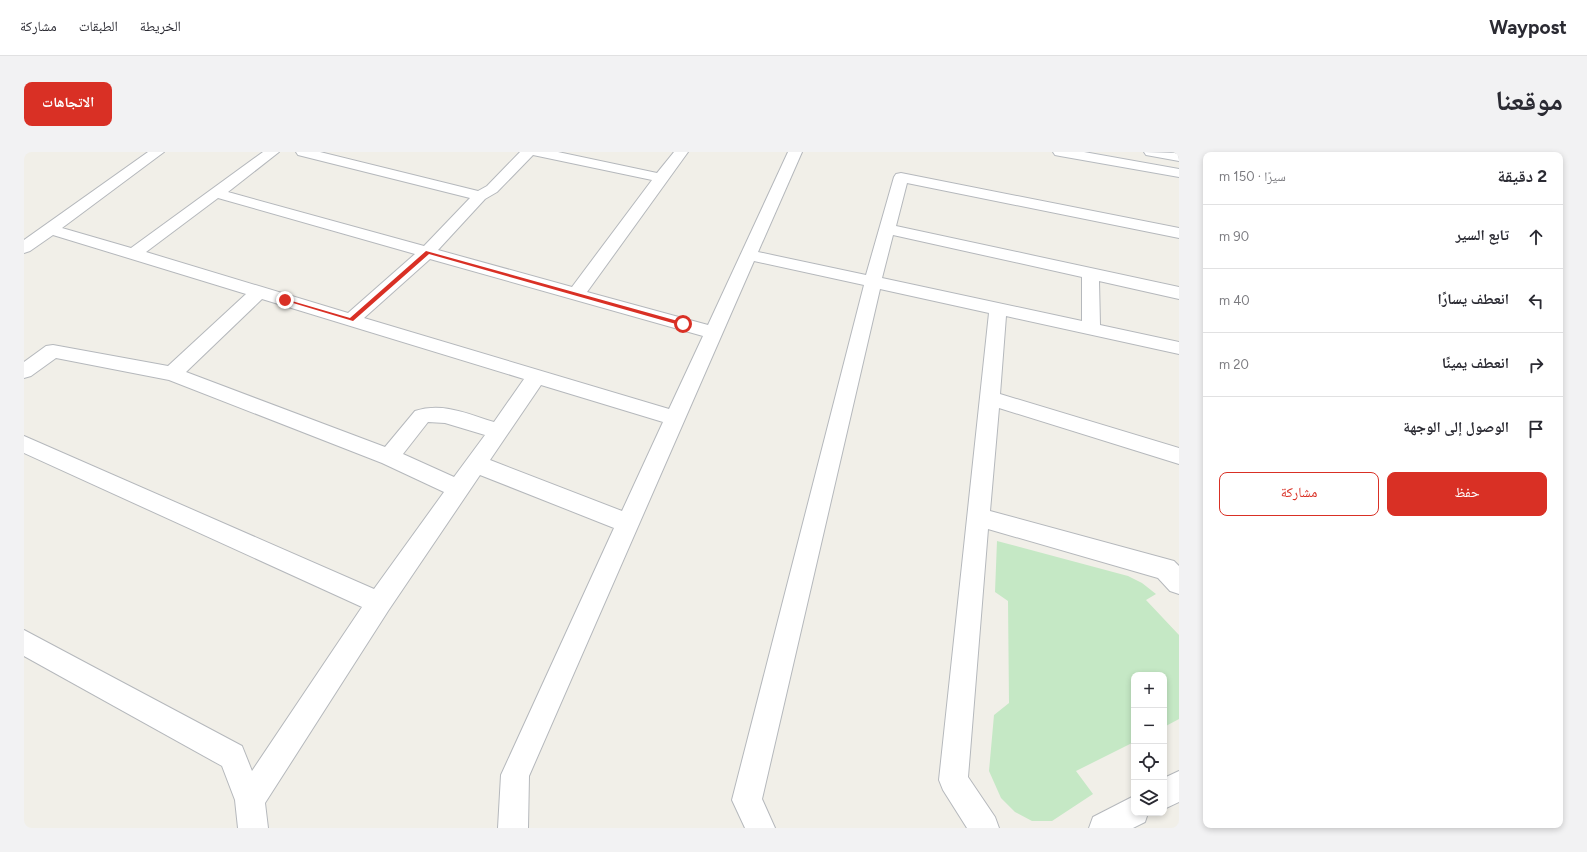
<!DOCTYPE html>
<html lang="ar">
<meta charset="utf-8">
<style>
body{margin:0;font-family:Figtree,"Noto Naskh Arabic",sans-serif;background:#f2f2f3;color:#2b2b33;direction:rtl}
.controls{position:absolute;right:12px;bottom:12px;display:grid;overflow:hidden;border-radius:8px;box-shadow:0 2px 6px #0003}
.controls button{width:36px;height:36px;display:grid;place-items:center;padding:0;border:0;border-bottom:1px solid #e1e1e2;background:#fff;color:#2b2b33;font:20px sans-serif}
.stop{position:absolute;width:12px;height:12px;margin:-9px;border:3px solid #d93025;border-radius:50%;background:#fff}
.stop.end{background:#d93025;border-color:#fff;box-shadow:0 1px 4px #0008}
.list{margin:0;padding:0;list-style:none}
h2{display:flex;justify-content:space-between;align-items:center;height:52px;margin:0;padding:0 16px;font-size:17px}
h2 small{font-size:13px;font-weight:400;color:#7c7c81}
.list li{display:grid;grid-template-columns:26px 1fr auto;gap:12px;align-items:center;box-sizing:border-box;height:64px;padding:0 16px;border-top:1px solid #e1e1e2}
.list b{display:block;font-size:15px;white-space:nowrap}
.list em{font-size:13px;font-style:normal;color:#7c7c81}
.actions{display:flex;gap:8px;padding:12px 16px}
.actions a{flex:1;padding:9px 0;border:1px solid #d93025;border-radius:8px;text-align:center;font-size:14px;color:#d93025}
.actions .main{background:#d93025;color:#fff}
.icon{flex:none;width:22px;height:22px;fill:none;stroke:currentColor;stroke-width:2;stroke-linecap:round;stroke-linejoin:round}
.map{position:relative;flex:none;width:1155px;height:676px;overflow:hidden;direction:ltr;border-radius:8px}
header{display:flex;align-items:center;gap:24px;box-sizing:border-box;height:56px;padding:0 20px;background:#fff;border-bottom:1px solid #e1e1e2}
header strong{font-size:19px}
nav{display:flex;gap:22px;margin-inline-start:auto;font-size:14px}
.intro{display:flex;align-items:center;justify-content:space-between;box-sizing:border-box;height:96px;padding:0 24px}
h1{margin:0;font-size:28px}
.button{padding:10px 18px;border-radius:8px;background:#d93025;color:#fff;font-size:14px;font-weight:700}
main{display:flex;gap:24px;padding:0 24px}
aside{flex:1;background:#fff;border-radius:8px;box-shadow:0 2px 6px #0003}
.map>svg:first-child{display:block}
.green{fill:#c5e8c5}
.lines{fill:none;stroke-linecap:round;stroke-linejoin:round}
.street-casing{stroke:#b5b8bc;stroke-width:2}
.secondary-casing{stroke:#b6babf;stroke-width:2}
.street{fill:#fff;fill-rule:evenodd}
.secondary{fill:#fff;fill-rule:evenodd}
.route{fill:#d93025}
</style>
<header>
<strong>Waypost</strong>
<nav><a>الخريطة</a><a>الطبقات</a><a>مشاركة</a></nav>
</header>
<div class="intro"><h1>موقعنا</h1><a class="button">الاتجاهات</a></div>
<main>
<aside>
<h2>2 دقيقة<small>سيرًا · 150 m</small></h2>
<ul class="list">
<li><svg class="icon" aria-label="ahead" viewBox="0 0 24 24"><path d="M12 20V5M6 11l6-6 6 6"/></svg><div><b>تابع السير</b></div><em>90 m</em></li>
<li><svg class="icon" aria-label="left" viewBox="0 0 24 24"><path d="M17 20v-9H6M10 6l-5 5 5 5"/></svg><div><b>انعطف يسارًا</b></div><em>40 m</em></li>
<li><svg class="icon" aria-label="right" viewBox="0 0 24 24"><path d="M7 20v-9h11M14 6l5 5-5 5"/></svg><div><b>انعطف يمينًا</b></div><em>20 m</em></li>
<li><svg class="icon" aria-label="arrive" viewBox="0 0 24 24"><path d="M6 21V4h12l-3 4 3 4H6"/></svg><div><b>الوصول إلى الوجهة</b></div></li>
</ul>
<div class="actions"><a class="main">حفظ</a><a>مشاركة</a></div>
</aside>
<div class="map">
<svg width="1155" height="676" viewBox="0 0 1155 676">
<rect width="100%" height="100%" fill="#f1efe8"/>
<path class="green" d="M973 389 1104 424 1118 431 1132 442 1122 448 1155 483V567L1140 575V523H1110V590L1052 619 1069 642 1028 669H1008L991 660 977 646 965 619 970 563 985 551 984 449 971 440Z"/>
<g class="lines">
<g class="street-casing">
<path id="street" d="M124 0H140L38 76 107 96 239 0H255L204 40 400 94 446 46 274 3 272 0H296L454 39 463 34 496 0H534L633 21 650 0H664L563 140 684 173 764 0H778L734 100 842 123 870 25 872 22 877 21 1155 76V86L883 31 872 74 1155 135V147L1075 129 1076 173 1155 190V202L982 164 976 242 1155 296V312L975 256 966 359 1150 409 1155 414V442L1146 439 1134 426 964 377 944 625 971 665 975 676H943L919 638 915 628 965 161 856 137 738 647 751 676H721L708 648 840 133 730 109 505 624 504 676H474L477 623 590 376 456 323 364 459 241 651 244 676H214L211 648 198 614 0 504V478L218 594 228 619 338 455 0 301V284L350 437 420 340 358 311 145 228 32 206 7 224 0 226V210L22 194 29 193 144 214 222 142 29 83 6 99 0 101V88ZM509 3 628 28 548 135 414 98 461 47 473 40ZM194 46 391 102 324 161 122 100ZM869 83 1058 125V169L858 126ZM406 107 679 184 645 257 340 166ZM238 147 500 227 470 270C443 262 419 250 391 259L361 295 162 220ZM517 233 639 270 598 359 466 308ZM404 270 421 271 461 283 430 325 379 302Z
M1155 619V650L1140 657V626Z
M1110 644V661H1124L1121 670 1109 676H1065L1069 665Z"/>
</g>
<g class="secondary-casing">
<path id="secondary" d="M1029 0H1060L1155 17V25L1036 4 1031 3Z
M1120 0 1155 1V9L1122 3Z"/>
</g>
<use href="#street" class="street"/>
<use href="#secondary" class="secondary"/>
</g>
<path class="route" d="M402 99 661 171V172L659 174 405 102 329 169 259 148 261 147 326 166Z"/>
</svg>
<div class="controls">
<button>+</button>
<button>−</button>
<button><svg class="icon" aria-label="locate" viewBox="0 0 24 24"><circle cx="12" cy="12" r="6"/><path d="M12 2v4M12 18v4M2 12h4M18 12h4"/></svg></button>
<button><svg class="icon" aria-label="layers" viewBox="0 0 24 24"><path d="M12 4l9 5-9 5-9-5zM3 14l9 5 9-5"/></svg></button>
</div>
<div class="stop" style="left:659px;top:172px"></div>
<div class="stop end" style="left:261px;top:148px"></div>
</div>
</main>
